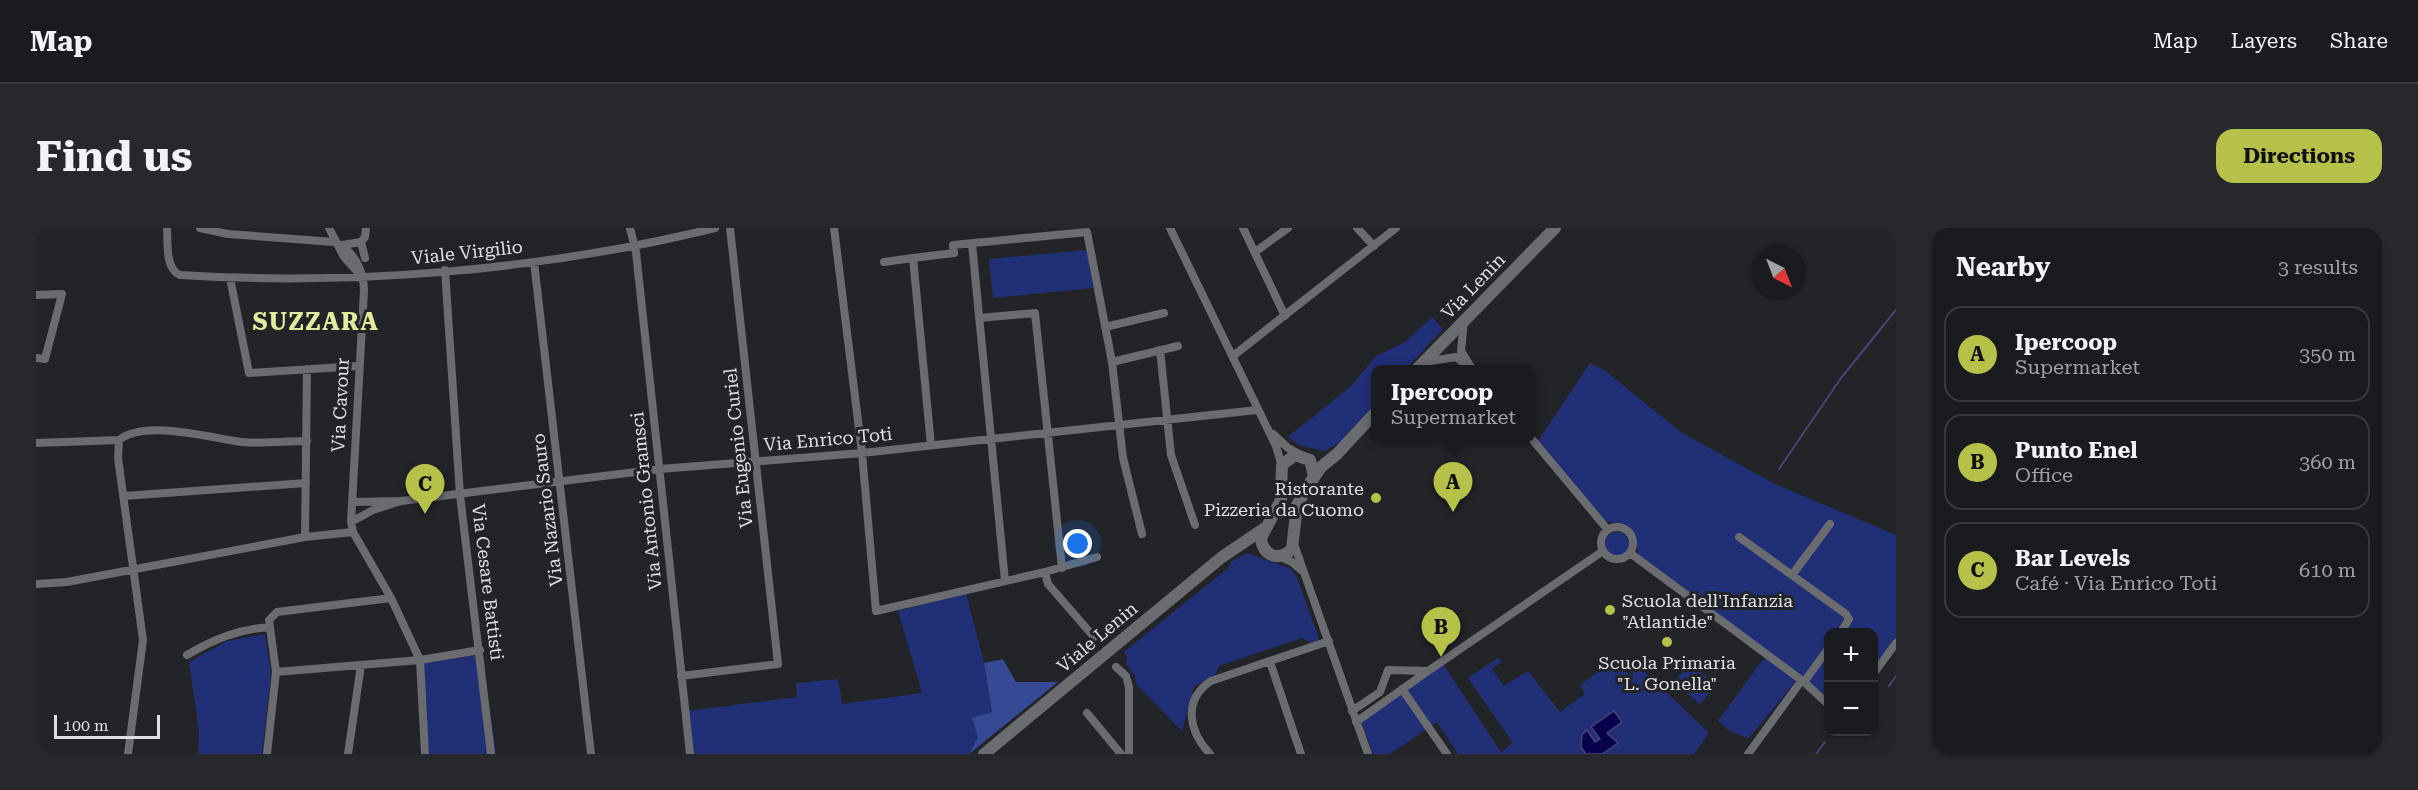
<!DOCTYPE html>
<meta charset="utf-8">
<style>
body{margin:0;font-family:"Roboto Serif",serif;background:#27282b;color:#f1f3f6}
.controls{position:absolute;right:18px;bottom:18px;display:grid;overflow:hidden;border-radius:12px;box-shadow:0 2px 4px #0004}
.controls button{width:54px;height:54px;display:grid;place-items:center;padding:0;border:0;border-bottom:2px solid #38393c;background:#1a1b1e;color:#f1f3f6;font:30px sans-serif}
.compass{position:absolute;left:1716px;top:18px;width:54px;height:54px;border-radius:50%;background:#1a1b1e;box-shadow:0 2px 4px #0004;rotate:138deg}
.scale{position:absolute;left:18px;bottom:15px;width:106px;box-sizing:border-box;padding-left:6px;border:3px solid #dfe0e2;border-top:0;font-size:16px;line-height:21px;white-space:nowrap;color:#dfe0e2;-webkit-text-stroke:4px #232428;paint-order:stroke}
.you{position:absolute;left:1042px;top:316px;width:21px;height:21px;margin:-15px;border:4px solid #fff;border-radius:50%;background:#1a73e8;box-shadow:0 0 0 9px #1a73e833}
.badge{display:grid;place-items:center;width:39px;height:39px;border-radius:50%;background:#b6c149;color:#111;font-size:20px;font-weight:700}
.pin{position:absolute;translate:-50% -50px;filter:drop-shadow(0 2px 3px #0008)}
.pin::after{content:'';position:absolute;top:32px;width:21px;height:18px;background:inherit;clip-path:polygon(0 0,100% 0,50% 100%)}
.popup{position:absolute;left:1335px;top:137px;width:165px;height:78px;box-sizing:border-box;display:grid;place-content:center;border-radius:12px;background:#1a1b1e;filter:drop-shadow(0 2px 4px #0005);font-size:20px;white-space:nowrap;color:#9fa1a4}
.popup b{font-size:22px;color:#f1f3f6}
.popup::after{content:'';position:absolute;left:50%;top:100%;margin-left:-12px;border:12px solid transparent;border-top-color:#1a1b1e}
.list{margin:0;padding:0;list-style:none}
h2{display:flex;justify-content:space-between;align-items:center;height:78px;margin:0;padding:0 24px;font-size:26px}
h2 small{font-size:20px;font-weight:400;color:#9fa1a4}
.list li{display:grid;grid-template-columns:39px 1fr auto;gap:18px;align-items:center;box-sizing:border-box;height:96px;margin:0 12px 12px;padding:0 12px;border:2px solid #38393c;border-radius:18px}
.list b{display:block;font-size:22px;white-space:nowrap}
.list p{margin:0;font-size:20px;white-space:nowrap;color:#9fa1a4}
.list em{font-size:20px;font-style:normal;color:#9fa1a4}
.map{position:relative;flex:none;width:1860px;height:526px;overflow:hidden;border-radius:18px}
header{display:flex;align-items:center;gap:36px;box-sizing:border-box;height:84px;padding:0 30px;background:#1a1b1e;border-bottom:2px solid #38393c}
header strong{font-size:28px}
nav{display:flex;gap:33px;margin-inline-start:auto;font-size:21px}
.intro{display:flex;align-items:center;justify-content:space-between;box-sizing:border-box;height:144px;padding:0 36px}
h1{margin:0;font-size:42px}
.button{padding:15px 27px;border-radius:18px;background:#b6c149;color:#111;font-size:21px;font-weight:700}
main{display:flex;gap:36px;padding:0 36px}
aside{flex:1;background:#1a1b1e;border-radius:18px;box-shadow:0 2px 4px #0004}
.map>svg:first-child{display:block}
.green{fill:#213076}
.forest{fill:#364995}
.water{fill:#07004b;stroke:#484378;stroke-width:1.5}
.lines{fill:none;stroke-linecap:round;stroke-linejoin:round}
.stream{stroke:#484378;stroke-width:2}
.street{stroke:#6a6c70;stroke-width:8}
.secondary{stroke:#6a6c70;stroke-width:12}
.poi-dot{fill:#b6c149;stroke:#232428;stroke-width:2}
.labels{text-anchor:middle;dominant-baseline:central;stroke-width:6;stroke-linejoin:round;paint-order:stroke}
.street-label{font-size:18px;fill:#dfe0e2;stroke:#232428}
.poi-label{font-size:18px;fill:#dfe0e2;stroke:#232428;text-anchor:end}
.district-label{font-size:24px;font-weight:bold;letter-spacing:1.5px;fill:#e1eb9d;stroke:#232428}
</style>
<header>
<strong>Map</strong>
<nav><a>Map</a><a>Layers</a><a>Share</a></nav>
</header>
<div class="intro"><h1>Find us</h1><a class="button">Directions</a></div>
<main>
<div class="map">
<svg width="1860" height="526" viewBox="0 0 1860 526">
<rect width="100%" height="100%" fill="#232428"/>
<path class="green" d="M1051 22 1057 60 957 70 953 31Z
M1396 89 1407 101 1370 141 1339 142V176L1303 215 1289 223 1265 218 1252 209 1315 158 1340 128 1369 114Z
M1554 135 1568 142 1646 205 1739 256 1860 307V420L1838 449V404H1792V469L1764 448 1713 510 1695 504 1682 493 1724 435 1734 426 1602 326C1598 297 1594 296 1565 293L1502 213Z
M1569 316a12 12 0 1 1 24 0a12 12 0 1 1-24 0Z
M1211 325 1253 340 1260 347 1283 411 1275 415 1266 410 1183 438 1180 446 1158 459 1146 503 1100 456 1099 448 1090 436 1091 428 1088 424 1192 340 1195 334Z
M930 365 948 435 956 484 933 526H657L652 483 761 469 760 455 802 451 806 476 886 465 862 383Z
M229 406 235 445 226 526H162L163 503 153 434 191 413Z
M446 426 460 526H393L386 436Z
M1462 430 1466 434 1456 441 1468 458 1492 443 1524 484 1549 466 1544 457 1581 430 1593 447 1605 440 1673 505 1658 526H1422L1401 494 1354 526H1337L1325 493 1407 436 1465 524 1477 515 1432 450Z
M1654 435 1680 457 1664 476 1638 454Z"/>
<path class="forest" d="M967 431 980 454H1022L933 526 942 509 936 490 956 484 948 435Z"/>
<path class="water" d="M1578 483 1586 494 1571 505 1582 515 1566 526H1550L1545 519 1546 507 1551 502 1559 514 1564 511 1555 499Z"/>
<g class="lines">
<path class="stream" d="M1743 241 1805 150 1860 82
M1853 458 1860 448
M1780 526 1789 514"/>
<path class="street" d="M131 0C132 15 129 41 144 47 320 58 508 42 679 0
M164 0 192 6 298 14C318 22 328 43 328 63L315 294 317 304 355 370 384 432 389 526
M293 0 308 29 328 51
M594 0 600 24 654 526
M798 0 826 225 840 383 1009 344 1061 329
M1134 0 1240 218 1246 238
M1207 0 1249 88
M1321 0 1338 18
M325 14 329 30
M325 14 329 9 330 0
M936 16 969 353
M306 17 325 14
M1219 24 1252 0
M498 34 555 526
M848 34 877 30
M409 42 424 267 455 526
M194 50 213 145 323 138
M0 67 26 66 9 131 0 130
M943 90 999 85 1026 340
M1428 93 1425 123 1435 139
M1069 99 1128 85
M1124 122 1135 227 1159 297
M1197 128 1360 0
M1076 134 1142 118
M1388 134 1420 129 1436 142
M1237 206 1252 220 1265 227
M1495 210 1572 302
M0 215 83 212
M895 217 877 30 918 25 917 17 1051 4 1076 134 1087 230 1106 306
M88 268 270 255
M365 273 624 241 826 225 1221 182
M315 294 337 282 365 273 316 274
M1565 315a16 16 0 1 1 32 0a16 16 0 1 1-32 0Z
M269 309 271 141
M1703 309 1810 386 1813 391 1805 404
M1258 316 1332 526
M1594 325 1768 454 1792 476
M1242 328 1256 334 1265 342
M1009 344 1012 356 1058 409
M1756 347 1794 296
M0 356 31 354 269 309 317 304
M151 427C178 411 203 401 234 399
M1234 434 1265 526
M1080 439 1090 448 1093 459V526
M1392 443 1567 323
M240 444 384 432 444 422
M1838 445 1860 415
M645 448 742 436 694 0
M1768 454 1792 421
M1366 461 1411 526
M1316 483 1344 464 1352 442 1392 443 1320 494
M1051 485 1085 526
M92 526 107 412 82 230 83 212C109 191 175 210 206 214 227 216 250 213 271 213
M231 526 240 444 233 392 241 384 355 370
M312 526 325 437
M1174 526C1153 504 1146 472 1175 453L1293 413
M1712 526 1766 452"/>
<path class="secondary" d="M1380 142 1519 0
M1259 227 1274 232 1278 248 1261 277 1256 321C1243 334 1227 328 1225 310L1245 272 1246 237Z
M1277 251 1285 239 1301 226 1339 185
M948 526 1186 329 1229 300"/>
</g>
<g class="poi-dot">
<circle cx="1340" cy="270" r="6"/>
<circle cx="1574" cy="382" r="6"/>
<circle cx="1631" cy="414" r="6"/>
</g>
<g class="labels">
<g class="street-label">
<text transform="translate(431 24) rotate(-6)">Viale Virgilio</text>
<text transform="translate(1437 58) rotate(-46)">Via Lenin</text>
<text transform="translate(304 177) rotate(-87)">Via Cavour</text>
<text transform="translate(792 211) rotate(-5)">Via Enrico Toti</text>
<text transform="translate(702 220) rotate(-96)">Via Eugenio Curiel</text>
<text transform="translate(610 273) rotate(-96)">Via Antonio Gramsci</text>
<text transform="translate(511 282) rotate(-97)">Via Nazario Sauro</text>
<text transform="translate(452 354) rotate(83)">Via Cesare Battisti</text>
<text transform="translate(1061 409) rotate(-40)">Viale Lenin</text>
</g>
<g class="poi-label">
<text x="1328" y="260">Ristorante<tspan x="1328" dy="21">Pizzeria da Cuomo</tspan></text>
<text x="1586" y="372" text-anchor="start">Scuola dell'Infanzia<tspan x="1586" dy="21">"Atlantide"</tspan></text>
<text x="1631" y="434" text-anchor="middle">Scuola Primaria<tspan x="1631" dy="21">"L. Gonella"</tspan></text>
</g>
<g class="district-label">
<text x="280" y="94">SUZZARA</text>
</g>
</g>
</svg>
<div class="controls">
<button>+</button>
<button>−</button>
</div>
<svg class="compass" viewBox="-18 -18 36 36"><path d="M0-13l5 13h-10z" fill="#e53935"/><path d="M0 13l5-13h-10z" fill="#9fa1a4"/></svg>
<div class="scale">100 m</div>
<div class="you"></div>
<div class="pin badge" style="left:1417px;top:284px">A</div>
<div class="popup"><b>Ipercoop</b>Supermarket</div>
<div class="pin badge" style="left:1405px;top:429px">B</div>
<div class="pin badge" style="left:389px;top:286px">C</div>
</div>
<aside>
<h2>Nearby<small>3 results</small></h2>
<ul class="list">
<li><span class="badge">A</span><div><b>Ipercoop</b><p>Supermarket</p></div><em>350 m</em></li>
<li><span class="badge">B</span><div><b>Punto Enel</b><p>Office</p></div><em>360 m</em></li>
<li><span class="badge">C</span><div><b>Bar Levels</b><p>Café · Via Enrico Toti</p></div><em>610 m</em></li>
</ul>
</aside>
</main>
